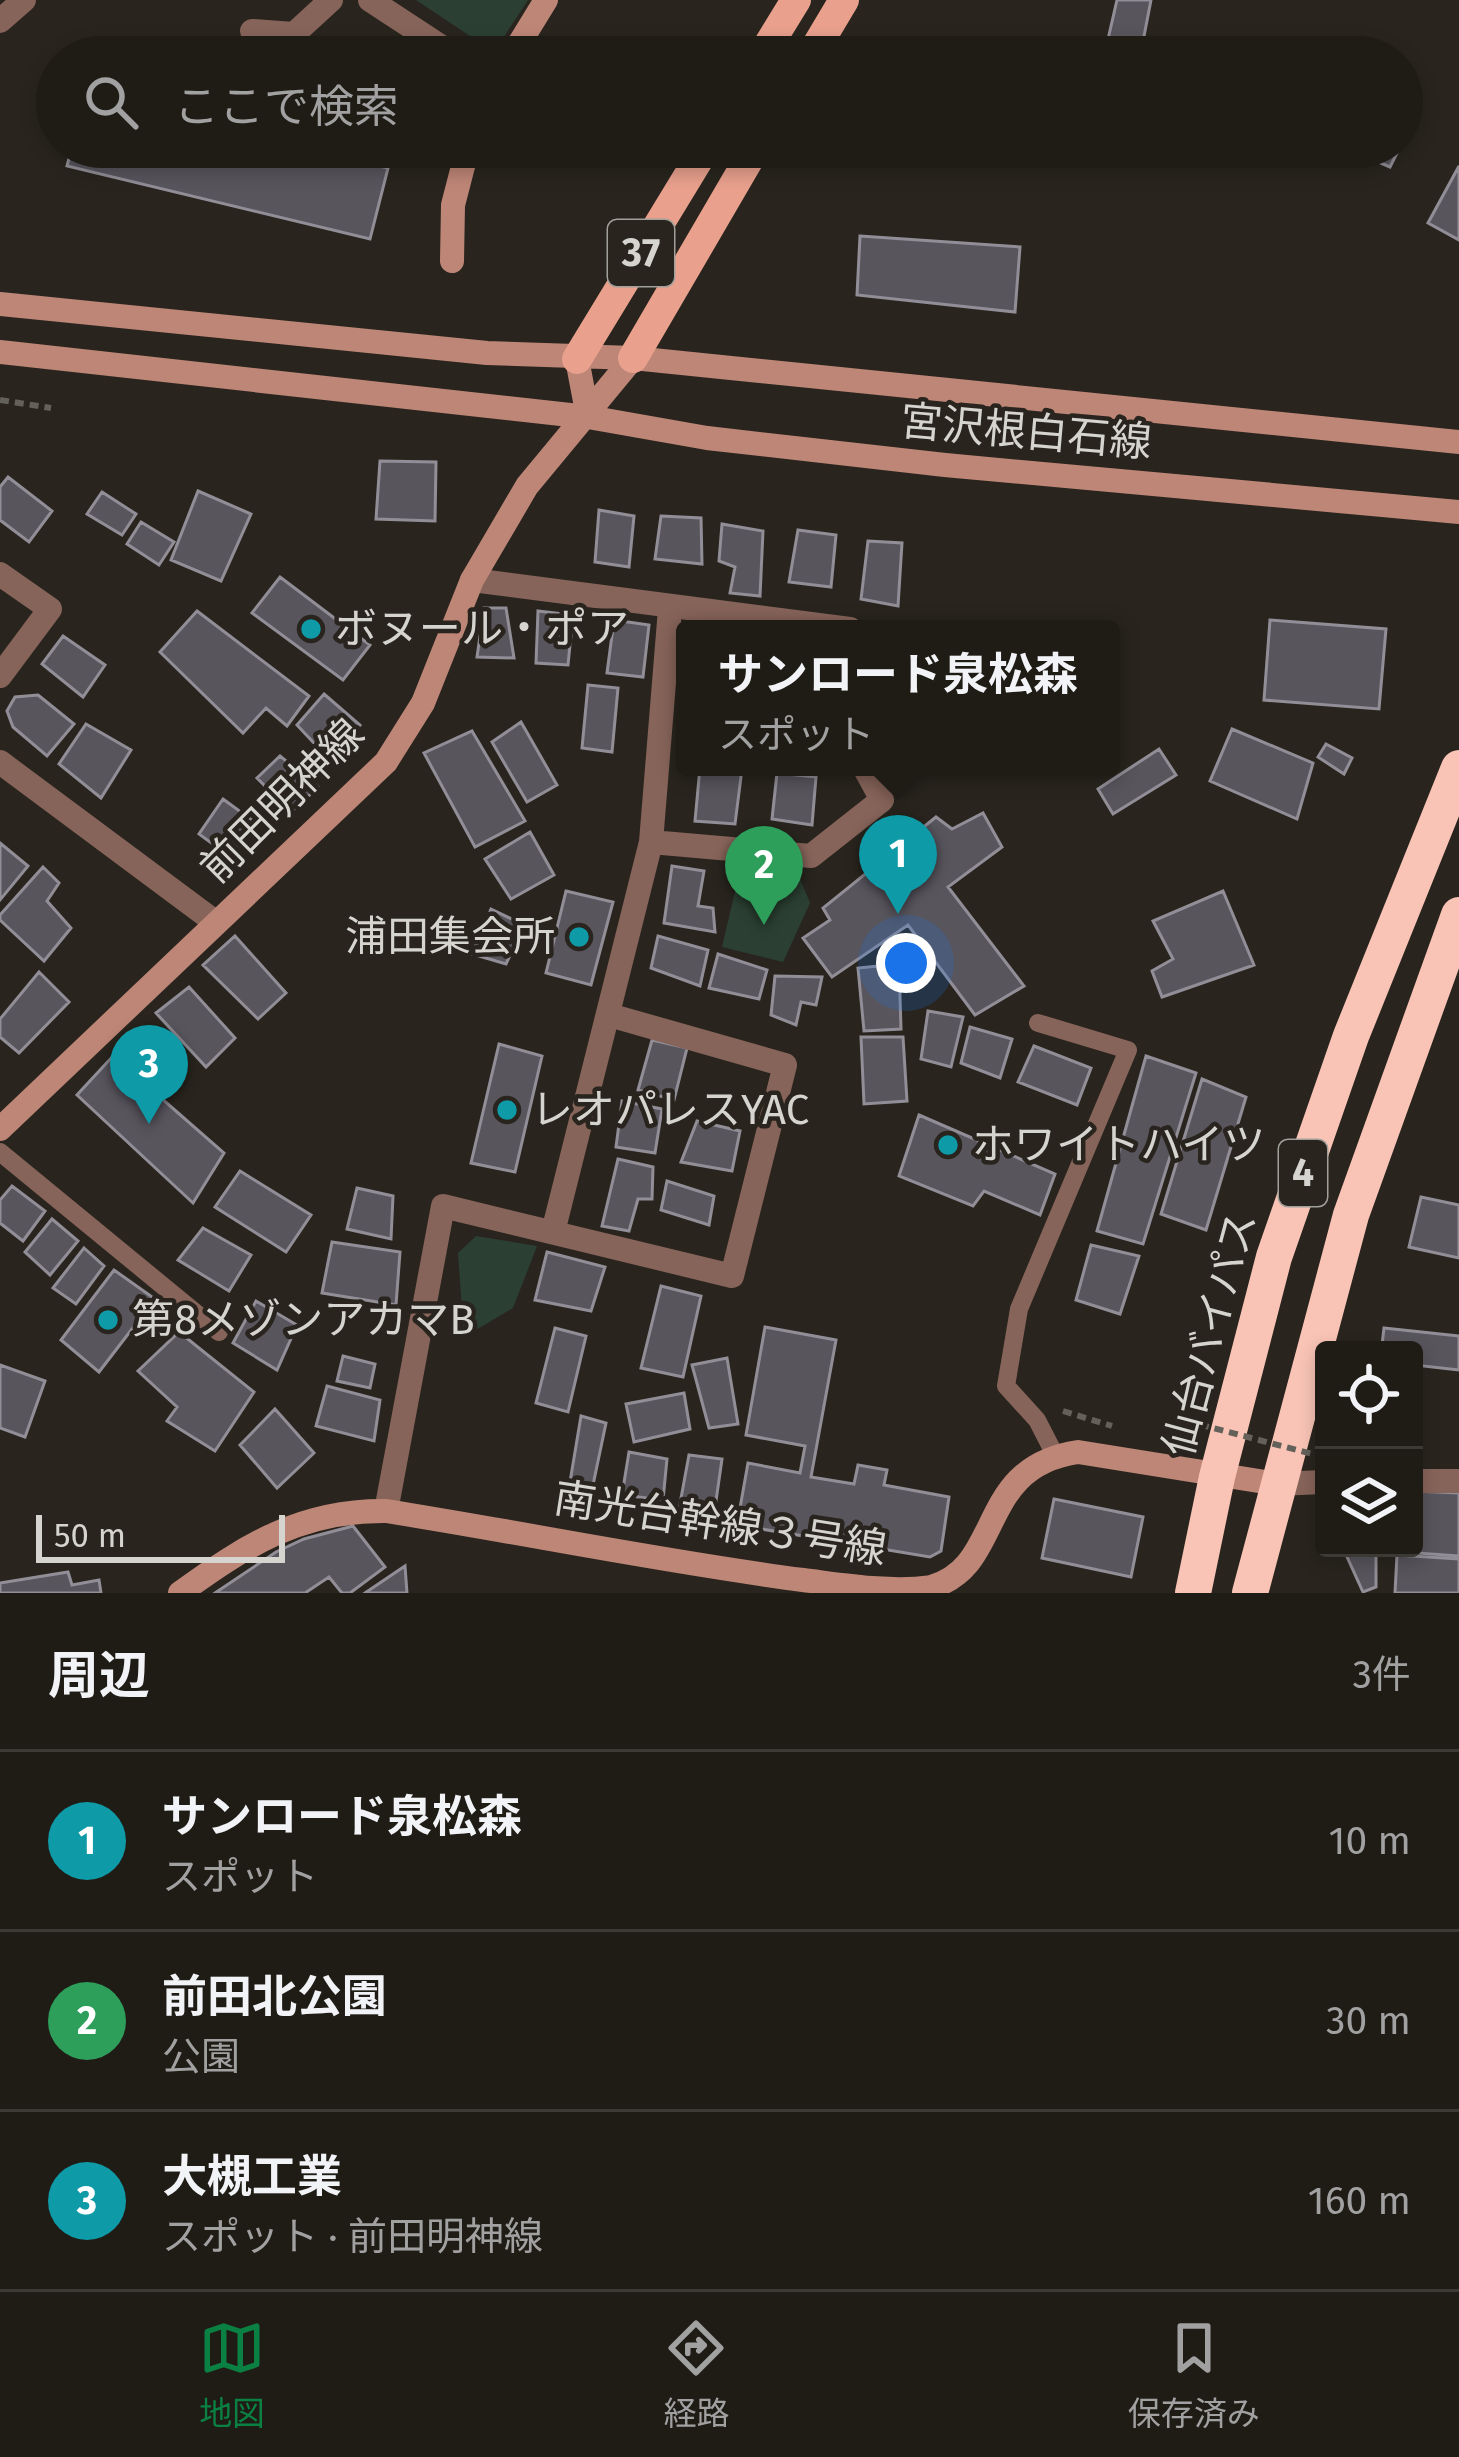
<!DOCTYPE html>
<html lang="ja">
<meta charset="utf-8">
<style>
body{margin:0;font-family:"Fira Sans","Noto Sans JP",sans-serif;background:#27251f;color:#f1f3f6}
.controls{position:absolute;right:36px;bottom:36px;display:grid;overflow:hidden;border-radius:12px;box-shadow:0 6px 18px #0003}
.controls button{width:108px;height:108px;display:grid;place-items:center;padding:0;border:0;border-bottom:3px solid #3c3a35;background:#1f1c16;color:#f1f3f6;font:60px sans-serif}
.scale{position:absolute;left:36px;bottom:30px;width:249px;box-sizing:border-box;padding-left:12px;border:6px solid #d6d4cf;border-top:0;font-size:33px;line-height:42px;white-space:nowrap;color:#d6d4cf;-webkit-text-stroke:9px #29251e;paint-order:stroke}
.you{position:absolute;left:906px;top:963px;width:42px;height:42px;margin:-30px;border:9px solid #fff;border-radius:50%;background:#1a73e8;box-shadow:0 0 0 18px #1a73e833}
.badge{display:grid;place-items:center;width:78px;height:78px;border-radius:50%;background:#0b8043;color:#fff;font-size:39px;font-weight:700}
.pin{position:absolute;translate:-50% -99px;filter:drop-shadow(0 3px 6px #0008)}
.pin::after{content:'';position:absolute;top:63px;width:42px;height:36px;background:inherit;clip-path:polygon(0 0,100% 0,50% 100%)}
.popup{position:absolute;left:676px;top:620px;width:444px;height:156px;box-sizing:border-box;display:grid;place-content:center;border-radius:12px;background:#1f1c16;filter:drop-shadow(0 3px 9px #0005);font-size:39px;white-space:nowrap;color:#a1a1a1}
.popup b{font-size:45px;color:#f1f3f6}
.popup::after{content:'';position:absolute;left:50%;top:100%;margin-left:-24px;border:24px solid transparent;border-top-color:#1f1c16}
.list{margin:0;padding:0;list-style:none}
h2{display:flex;justify-content:space-between;align-items:center;height:156px;margin:0;padding:0 48px;font-size:51px}
h2 small{font-size:39px;font-weight:400;color:#a1a1a1}
.list li{display:grid;grid-template-columns:78px 1fr auto;gap:36px;align-items:center;box-sizing:border-box;height:180px;padding:0 48px;border-top:3px solid #3c3a35}
.list b{display:block;font-size:45px;white-space:nowrap}
.list p{margin:0;font-size:39px;white-space:nowrap;color:#a1a1a1}
.list em{font-size:39px;font-style:normal;color:#a1a1a1}
.icon{flex:none;width:66px;height:66px;fill:none;stroke:currentColor;stroke-width:2;stroke-linecap:round;stroke-linejoin:round}
.map{position:relative;flex:none;width:1459px;height:1593px;overflow:hidden}
.search{position:absolute;background:#1f1c16;box-shadow:0 6px 18px #0003;left:36px;right:36px;top:36px;height:132px;display:flex;align-items:center;gap:30px;box-sizing:border-box;padding:0 42px;border-radius:66px;color:#a1a1a1;font-size:45px}
.sheet{height:696px;background:#1f1c16}
nav{display:flex;justify-content:space-around;align-items:center;box-sizing:border-box;height:168px;border-top:3px solid #3c3a35;background:#1f1c16;font-size:33px;color:#a1a1a1}
nav a{display:grid;justify-items:center;gap:6px}
nav .on{color:#0b8043}
.map>svg:first-child{display:block}
.green{fill:#2b4032}
.building{fill:#58555d;stroke:#928e97;stroke-width:3}
.lines{fill:none;stroke-linecap:round;stroke-linejoin:round}
.path{stroke:#64605a;stroke-width:6;stroke-dasharray:9 6;stroke-linecap:butt}
.lane{stroke:#87645a;stroke-width:18}
.street{stroke:#87645a;stroke-width:24}
.secondary{stroke:#be8677;stroke-width:24}
.primary{stroke:#e9a18d;stroke-width:30}
.highway{stroke:#f9c4b6;stroke-width:36}
.path-bridge{stroke:#64605a;stroke-width:6;stroke-dasharray:9 6;stroke-linecap:butt}
.culture-dot{fill:#0f9aa8;stroke:#29251e;stroke-width:4.5}
.labels{text-anchor:middle;dominant-baseline:central;stroke-width:9;stroke-linejoin:round;paint-order:stroke}
.shield{fill:#29251e;stroke:#a2a09a;stroke-width:3}
.shield-label{font-size:39px;font-weight:bold;fill:#d6d4cf}
.street-label{font-size:42px;fill:#d6d4cf;stroke:#29251e}
.poi-label{font-size:42px;fill:#d6d4cf;stroke:#29251e;text-anchor:start}
</style>
<div class="map">
<svg width="1459" height="1593" viewBox="0 0 1459 1593">
<rect width="100%" height="100%" fill="#29251e"/>
<path class="green" d="M416 0H528L494 52Z
M740 870 798 874 810 903 783 962 722 947Z
M476 1236 537 1246 513 1308 464 1337 458 1253Z"/>
<path class="building" d="M1117 0H1151L1140 57H1124L1106 48Z
M72 147H301L388 168 370 239 67 166Z
M1368 147H1400L1390 167 1364 156Z
M1459 166V240L1428 223Z
M860 236 1020 247 1015 312 857 295Z
M380 461 436 462 435 521 376 519Z
M8 477 52 511 29 542 0 520V487Z
M198 491 251 514 221 581 171 560Z
M102 492 136 514 122 535 87 514Z
M599 510 634 516 629 567 595 562Z
M661 516 701 518 702 564 655 559Z
M141 522 174 542 159 565 127 544Z
M722 524 763 531 760 596 730 593 735 567 719 561Z
M798 530 836 535 831 587 789 582Z
M868 541 902 543 898 606 861 599Z
M280 577 370 645 343 680 252 613Z
M484 608H506L514 658 477 657Z
M197 611 309 696 287 726 266 708 243 733 160 652Z
M538 611 573 615 568 665 536 663Z
M614 620 649 625 643 677 607 673Z
M1270 620 1386 629 1379 709 1264 700Z
M63 636 105 665 83 697 42 664Z
M588 685 618 688 612 752 582 748Z
M324 694 360 725 328 758 297 725Z
M38 695 74 724 47 756 13 727 7 711 15 697Z
M521 722 557 785 527 802 492 742Z
M86 724 131 750 101 798 59 764Z
M1232 729 1313 763 1297 819 1210 781Z
M472 731 525 821 475 847 424 753Z
M1326 744 1352 758 1344 774 1318 757Z
M1159 749 1176 775 1113 814 1098 789Z
M280 756 318 787 291 812 257 778Z
M700 767 742 769 735 824 695 821Z
M777 773 816 777 812 825 772 819Z
M223 799 256 823 229 856 199 834Z
M983 813 1002 847 948 887 1024 986 975 1015 908 925 832 977 803 938 830 920 823 908 936 817 952 829Z
M530 832 554 875 511 899 485 859Z
M0 843 28 866 0 900Z
M672 866 704 871 698 906 713 908 715 932 664 923Z
M43 867 59 883 47 901 71 928 44 961 0 920V915Z
M566 891 613 902 591 985 546 973Z
M1223 891 1254 965 1162 997 1152 971 1173 959 1153 921Z
M491 909 524 925 506 964 472 954Z
M235 936 286 993 258 1019 203 965Z
M658 936 708 950 700 986 651 968Z
M718 954 767 970 759 999 709 988Z
M899 964 901 1029 864 1031 858 968Z
M39 972 69 1002 19 1053 0 1037V1019Z
M775 976 822 977 816 1005 801 1002 796 1025 771 1015Z
M189 987 235 1038 206 1067 156 1013Z
M928 1011 963 1017 951 1067 921 1059Z
M970 1027 1012 1039 1000 1078 961 1063Z
M861 1037H903L907 1101 864 1104Z
M652 1040 687 1048 674 1100 638 1090Z
M499 1044 542 1056 515 1172 471 1163Z
M1034 1046 1091 1068 1077 1105 1018 1082Z
M113 1056 224 1153 193 1203 77 1095Z
M1146 1056 1196 1073 1143 1244 1097 1231Z
M1202 1079 1246 1097 1206 1230 1161 1214Z
M622 1101 662 1109 655 1153 616 1147Z
M919 1115 1055 1174 1040 1215 984 1191 973 1206 899 1176Z
M697 1121 740 1131 732 1171 681 1162Z
M618 1159 653 1167 652 1199H638L629 1231 602 1226Z
M240 1171 311 1215 286 1252 215 1207Z
M667 1181 714 1196 709 1225 661 1210Z
M12 1186 45 1211 23 1241 0 1223V1200Z
M357 1188 393 1196 391 1239 347 1229Z
M1421 1197 1459 1205V1258L1409 1247Z
M52 1219 78 1241 50 1275 25 1252Z
M203 1228 251 1255 229 1291 178 1260Z
M332 1242 400 1252 396 1305 322 1293Z
M1091 1245 1139 1256 1120 1314 1076 1300Z
M84 1248 104 1266 76 1304 53 1288Z
M547 1252 605 1267 591 1311 535 1300Z
M114 1270 155 1299 99 1372 61 1340Z
M661 1286 701 1296 683 1377 641 1368Z
M256 1301 297 1325 277 1370 233 1343Z
M765 1327 836 1340 811 1477 854 1484 858 1465 887 1470 884 1485 949 1497 941 1551 930 1557 737 1525 748 1463 800 1473 805 1446 746 1435Z
M555 1328 586 1336 568 1412 536 1403Z
M1384 1328 1459 1336V1370L1414 1365V1350L1382 1345Z
M179 1332 254 1392 215 1451 167 1421 177 1407 138 1371Z
M343 1356 375 1364 370 1388 337 1381Z
M727 1358 738 1424 709 1428 692 1365Z
M0 1365 45 1381 25 1437 0 1428Z
M327 1386 380 1400 374 1441 316 1426Z
M684 1393 690 1429 634 1442 626 1404Z
M275 1409 314 1453 277 1488 240 1445Z
M581 1416 606 1423 593 1485 570 1482Z
M629 1452 667 1459 663 1500 622 1495Z
M689 1455 722 1459 714 1515 679 1509Z
M1414 1491 1459 1493V1556L1402 1552 1403 1548H1414Z
M1054 1499 1143 1517 1131 1577 1042 1558Z
M353 1526 385 1567 350 1593H342L329 1577 305 1593H215L276 1552 304 1539Z
M1343 1548H1376V1587L1363 1592Z
M1397 1555 1459 1559V1593H1395Z
M405 1566 407 1593H365Z
M68 1572 72 1585 99 1580 101 1593H0V1583Z"/>
<g class="lines">
<path class="path" d="M0 400 51 408
M1063 1411 1112 1426"/>
<path class="lane" d="M1038 1023 1128 1050 1019 1309 1006 1386 1037 1420 1055 1455
M0 1152 219 1332"/>
<path class="street" d="M370 0 457 57
M0 21 24 0
M252 31 294 34 331 0
M0 574 50 609 0 676
M472 580 850 629
M0 762 215 922
M651 842 811 856 882 800 864 767
M553 1232 651 842 670 609
M1414 1481H1459
M1277 1484 1324 1482
M386 1511 443 1206 732 1276 785 1065 609 1015"/>
<path class="secondary" d="M511 57 546 0
M452 261 453 205 468 147
M0 304 487 353 633 358 1459 442
M0 352 588 417 707 438 945 465 1459 512
M577 359 588 417
M0 1129 386 762 423 703 472 580 527 486 633 358
M180 1593C246 1545 301 1510 386 1511 525 1533 664 1562 803 1580 844 1585 891 1593 931 1587 1005 1567 975 1467 1078 1452L1277 1484"/>
<path class="primary" d="M761 57 796 0
M810 57 844 0
M633 358 756 147
M577 359 706 147"/>
<path class="highway" d="M1193 1593 1217 1477 1274 1257 1351 1036 1459 768
M1250 1593 1351 1215 1459 915"/>
<path class="path-bridge" d="M1176 1445 1185 1447 1190 1422 1324 1457"/>
</g>
<g class="culture-dot">
<circle cx="311" cy="629" r="12"/>
<circle cx="579" cy="937" r="12"/>
<circle cx="507" cy="1110" r="12"/>
<circle cx="948" cy="1145" r="12"/>
<circle cx="108" cy="1320" r="12"/>
</g>
<g class="labels">
<g class="shield">
<rect x="608" y="220" width="66" height="66" rx="9"/>
<rect x="1279" y="1140" width="48" height="66" rx="9"/>
</g>
<g class="shield-label">
<text x="641" y="253">37</text>
<text x="1303" y="1173">4</text>
</g>
<g class="street-label">
<text transform="translate(1026 432) rotate(5)">宮沢根白石線</text>
<text transform="translate(282 801) rotate(-45)">前田明神線</text>
<text transform="translate(1210 1334) rotate(-75)">仙台バイパス</text>
<text transform="translate(720 1524) rotate(9)">南光台幹線３号線</text>
</g>
<g class="poi-label">
<text x="335" y="629">ボヌール・ポア</text>
<text x="555" y="937" text-anchor="end">浦田集会所</text>
<text x="531" y="1110">レオパレスYAC</text>
<text x="972" y="1145">ホワイトハイツ</text>
<text x="132" y="1320">第8メゾンアカマB</text>
</g>
</g>
</svg>
<div class="controls">
<button><svg class="icon" aria-label="locate" viewBox="0 0 24 24"><circle cx="12" cy="12" r="6"/><path d="M12 2v4M12 18v4M2 12h4M18 12h4"/></svg></button>
<button><svg class="icon" aria-label="layers" viewBox="0 0 24 24"><path d="M12 4l9 5-9 5-9-5zM3 14l9 5 9-5"/></svg></button>
</div>
<div class="scale">50 m</div>
<div class="you"></div>
<div class="pin badge" style="left:898px;top:914px;background:#0f9aa8">1</div>
<div class="popup"><b>サンロード泉松森</b>スポット</div>
<div class="pin badge" style="left:764px;top:925px;background:#2e9e5b">2</div>
<div class="pin badge" style="left:149px;top:1124px;background:#0f9aa8">3</div>
<div class="search"><svg class="icon" aria-label="search" viewBox="0 0 24 24"><circle cx="10" cy="10" r="6"/><path d="M15 15l6 6"/></svg>ここで検索</div>
</div>
<section class="sheet">
<h2>周辺<small>3件</small></h2>
<ul class="list">
<li><span class="badge" style="background:#0f9aa8">1</span><div><b>サンロード泉松森</b><p>スポット</p></div><em>10 m</em></li>
<li><span class="badge" style="background:#2e9e5b">2</span><div><b>前田北公園</b><p>公園</p></div><em>30 m</em></li>
<li><span class="badge" style="background:#0f9aa8">3</span><div><b>大槻工業</b><p>スポット · 前田明神線</p></div><em>160 m</em></li>
</ul>
</section>
<nav>
<a class="on"><svg class="icon" aria-label="map" viewBox="0 0 24 24"><path d="M3 6l6-2 6 2 6-2v14l-6 2-6-2-6 2zM9 4v14M15 6v14"/></svg>地図</a>
<a><svg class="icon" aria-label="directions" viewBox="0 0 24 24"><path d="M12 3l9 9-9 9-9-9zM9 14v-3h6M13 9l2 2-2 2"/></svg>経路</a>
<a><svg class="icon" aria-label="saved" viewBox="0 0 24 24"><path d="M7 4h10v16l-5-4-5 4z"/></svg>保存済み</a>
</nav>
